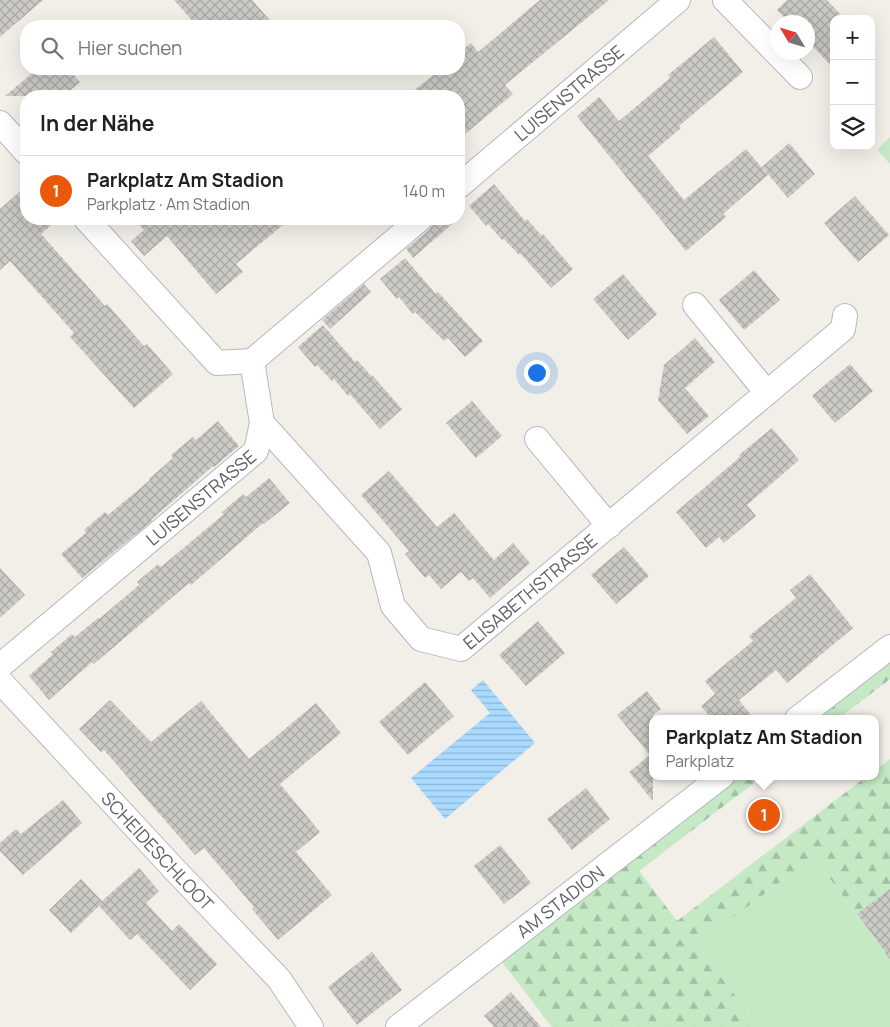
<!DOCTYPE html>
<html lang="de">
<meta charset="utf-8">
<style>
body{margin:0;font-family:Manrope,sans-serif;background:#f2f2f2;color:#202124}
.controls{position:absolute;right:15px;top:15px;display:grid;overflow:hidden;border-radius:10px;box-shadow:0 5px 20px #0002}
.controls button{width:45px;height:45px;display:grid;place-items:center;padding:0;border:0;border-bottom:1px solid #e0e0e0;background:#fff;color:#202124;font:25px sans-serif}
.compass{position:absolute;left:770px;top:15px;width:45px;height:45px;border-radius:50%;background:#fff;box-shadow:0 5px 20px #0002;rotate:308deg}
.you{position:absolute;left:536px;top:372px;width:18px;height:18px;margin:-12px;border:4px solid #fff;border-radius:50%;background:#1a73e8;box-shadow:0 0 0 8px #1a73e833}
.badge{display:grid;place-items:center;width:32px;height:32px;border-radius:50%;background:#ea580c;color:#fff;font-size:16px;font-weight:700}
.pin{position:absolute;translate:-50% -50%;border:2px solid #fff;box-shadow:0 1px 5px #0006}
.popup{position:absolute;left:649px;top:715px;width:230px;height:65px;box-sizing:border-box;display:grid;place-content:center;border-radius:10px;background:#fff;filter:drop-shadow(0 1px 4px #0005);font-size:16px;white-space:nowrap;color:#757577}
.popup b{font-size:19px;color:#202124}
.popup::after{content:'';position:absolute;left:50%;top:100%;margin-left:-10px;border:10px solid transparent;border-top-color:#fff}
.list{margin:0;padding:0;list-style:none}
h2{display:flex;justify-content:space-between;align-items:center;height:65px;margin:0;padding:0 20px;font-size:21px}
h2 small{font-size:16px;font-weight:400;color:#757577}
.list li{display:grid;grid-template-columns:32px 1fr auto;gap:15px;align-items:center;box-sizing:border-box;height:70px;padding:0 20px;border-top:1px solid #e0e0e0}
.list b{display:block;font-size:19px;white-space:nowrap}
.list p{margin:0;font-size:16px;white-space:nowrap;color:#757577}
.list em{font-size:16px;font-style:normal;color:#757577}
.icon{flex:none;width:28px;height:28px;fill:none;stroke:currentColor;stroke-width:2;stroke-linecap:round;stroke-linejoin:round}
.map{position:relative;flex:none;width:890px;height:1027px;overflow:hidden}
.search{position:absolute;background:#fff;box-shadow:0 5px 20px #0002;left:20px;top:20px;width:445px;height:55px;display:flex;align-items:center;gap:12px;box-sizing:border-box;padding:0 18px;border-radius:20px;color:#757577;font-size:19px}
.panel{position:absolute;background:#fff;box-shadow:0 5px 20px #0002;left:20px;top:90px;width:445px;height:135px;border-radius:20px}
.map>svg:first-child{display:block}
.green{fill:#c5e8c5}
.forest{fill:url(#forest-firs)}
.water{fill:url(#water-rules)}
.building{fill:url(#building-cross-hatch)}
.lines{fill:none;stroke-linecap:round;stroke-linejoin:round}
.minor-casing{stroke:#b5b8bc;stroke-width:26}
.minor{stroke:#fff;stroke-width:24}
.labels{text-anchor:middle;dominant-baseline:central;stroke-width:5;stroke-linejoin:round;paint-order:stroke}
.street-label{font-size:18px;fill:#5f6368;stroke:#fff}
</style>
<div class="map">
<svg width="890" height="1027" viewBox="0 0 890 1027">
<defs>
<pattern id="forest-firs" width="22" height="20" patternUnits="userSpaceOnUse" patternTransform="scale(1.25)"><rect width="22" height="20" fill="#c5e8c5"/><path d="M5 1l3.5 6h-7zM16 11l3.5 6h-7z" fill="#a3c0a4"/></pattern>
<pattern id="water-rules" width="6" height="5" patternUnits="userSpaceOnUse" patternTransform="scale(1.25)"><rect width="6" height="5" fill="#aadaff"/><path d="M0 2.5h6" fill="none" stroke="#8eb4d2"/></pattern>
<pattern id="building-cross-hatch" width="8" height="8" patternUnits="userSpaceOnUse" patternTransform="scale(1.25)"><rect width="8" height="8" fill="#cccac5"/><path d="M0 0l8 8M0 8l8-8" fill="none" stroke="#a9a8a4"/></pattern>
</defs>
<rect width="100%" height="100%" fill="#f1efe8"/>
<path class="green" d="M890 137V164L877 150Z
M814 857 890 960V1027H758L697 944Z"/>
<path class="forest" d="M890 655V679L838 719H810Z
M890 759V960L814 857 697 944 758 1027H552L502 962 737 776H763L639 871 677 921 867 776H875V770Z"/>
<path class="water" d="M483 680 535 743 445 819 411 778 490 713 471 690Z"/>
<path class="building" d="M0 0H43L0 37Z
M174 0H252L275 26H197Z
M540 0H609L505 85 513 94 459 139V96H407L441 69H459V53L471 43 478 52Z
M787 0H827L842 16 839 19H834V69L808 41V22H789L777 10Z
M714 37 743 72 679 126 681 128 648 156 684 200 746 149 768 175 723 214 726 217 686 251 577 116 599 97 619 121 670 78 668 75Z
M37 69H69L80 82 64 96H5Z
M789 143 815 174 788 198 762 167Z
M494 184 525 221 527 219 541 235 543 234 573 269 551 288 520 253 519 255 504 239 502 240 488 224 486 226 469 206Z
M26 186V219H58L41 234 105 306 107 304 144 346 147 344 173 374 134 408 70 337 74 333 10 261 0 270V209Z
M855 196 889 235 858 262 824 223Z
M134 219H290L236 264 243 272 216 294 167 236 144 256 131 241 144 230Z
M433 219H458L413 258 406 249 429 230 433 224Z
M405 258 436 294 438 292 483 341 465 357 448 338 444 341 415 312 413 314 399 297 397 299 380 279Z
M754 270 780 300 744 330 719 300Z
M623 274 657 314 628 340 593 299Z
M364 284 371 292 330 329 322 320Z
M323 325 355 362 357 360 371 376 372 375 402 409 380 429 350 394 348 396 334 379 332 381 317 365 315 367 298 347Z
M695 338 715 362 685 388 709 416 687 434 658 400 664 365Z
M850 364 873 391 835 423 812 396Z
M472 401 502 436 476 458 446 423Z
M218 421 239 446 214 467 213 466 151 520 152 521 82 578 61 554 86 533 84 530 105 512 108 515 150 480 149 479 173 458 171 455 193 437 196 440Z
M772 428 799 460 747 505 756 516 724 543 719 537 706 548 676 512 740 457 739 455Z
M389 471 437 527 454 513 494 560 513 543 530 563 490 598 473 578 469 581 461 572 441 589 429 575 425 578 405 554 409 551 361 495Z
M269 478 290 503 264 524 263 523 191 585 189 583 94 664 92 662 49 700 29 676 53 654 51 652 72 634 75 637 98 618 99 619 139 585 137 582 158 564 161 567 224 514 222 512 243 494 246 497Z
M624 547 649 576 616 604 591 575Z
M0 568 25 595 0 618Z
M810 574 853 628 787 683 776 670 739 700 754 719H712L701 706 715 694 705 681 753 641 749 636 796 598 790 590Z
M538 621 565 653 526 686 499 655Z
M425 682 454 716 408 755 379 722Z
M647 691 661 709 653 715V801L629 772 650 755 617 715Z
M110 700 151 742 201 701 249 759 316 703 341 733 280 784 320 832 296 852 332 895 278 940 252 909 254 907 204 848 195 855 104 750 101 752 79 729Z
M586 788 610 819 572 850 547 819Z
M63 800 82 823 23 875 0 851V843L16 829 21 834Z
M500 845 531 883 504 904 474 866Z
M139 868 159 891 146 903 172 931 179 924 217 964 190 990 137 934 130 940 99 906 71 933 49 910 81 879 102 901Z
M890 889V958L857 914Z
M372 952 402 990 357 1025 328 987Z
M511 992 541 1027H494L484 1016Z"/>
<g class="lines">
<g class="minor-casing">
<g id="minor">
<path d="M725 0 800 77"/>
<path d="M0 123 26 152"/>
<path id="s1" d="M459 186 678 0"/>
<path d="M86 219 217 363 252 361"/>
<path d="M695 305 767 393"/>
<path d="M252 361 420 219"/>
<path id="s2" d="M262 423 379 553 393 606 421 639 461 649 843 329 845 316"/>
<path d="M537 439 609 526"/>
<path id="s3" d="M0 666 256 451 262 423 252 361"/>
<path id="s4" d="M0 681 175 870 279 979 311 1027"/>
<path d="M797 719 890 647"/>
<path id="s5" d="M398 1027 722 776"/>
</g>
</g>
<use href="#minor" class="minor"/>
</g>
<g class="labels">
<g class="street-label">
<text stroke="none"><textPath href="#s1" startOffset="144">LUISENSTRASSE</textPath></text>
<text stroke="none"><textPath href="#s3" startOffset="262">LUISENSTRASSE</textPath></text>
<text stroke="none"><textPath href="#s2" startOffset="404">ELISABETHSTRASSE</textPath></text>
<text stroke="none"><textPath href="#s4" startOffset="232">SCHEIDESCHLOOT</textPath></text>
<text stroke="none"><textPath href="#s5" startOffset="205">AM STADION</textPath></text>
</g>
</g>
</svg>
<div class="controls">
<button>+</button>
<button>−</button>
<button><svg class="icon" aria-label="layers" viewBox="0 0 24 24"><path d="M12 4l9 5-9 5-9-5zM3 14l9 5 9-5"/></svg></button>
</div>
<svg class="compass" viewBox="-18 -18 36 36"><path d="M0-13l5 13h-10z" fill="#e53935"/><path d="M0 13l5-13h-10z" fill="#757577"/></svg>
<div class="you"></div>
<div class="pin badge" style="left:764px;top:815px">1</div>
<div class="popup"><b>Parkplatz Am Stadion</b>Parkplatz</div>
<div class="search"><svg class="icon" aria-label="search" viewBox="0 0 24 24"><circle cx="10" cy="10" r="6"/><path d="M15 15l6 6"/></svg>Hier suchen</div>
<section class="panel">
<h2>In der Nähe<small></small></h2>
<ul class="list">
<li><span class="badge">1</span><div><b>Parkplatz Am Stadion</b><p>Parkplatz · Am Stadion</p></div><em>140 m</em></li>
</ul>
</section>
</div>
